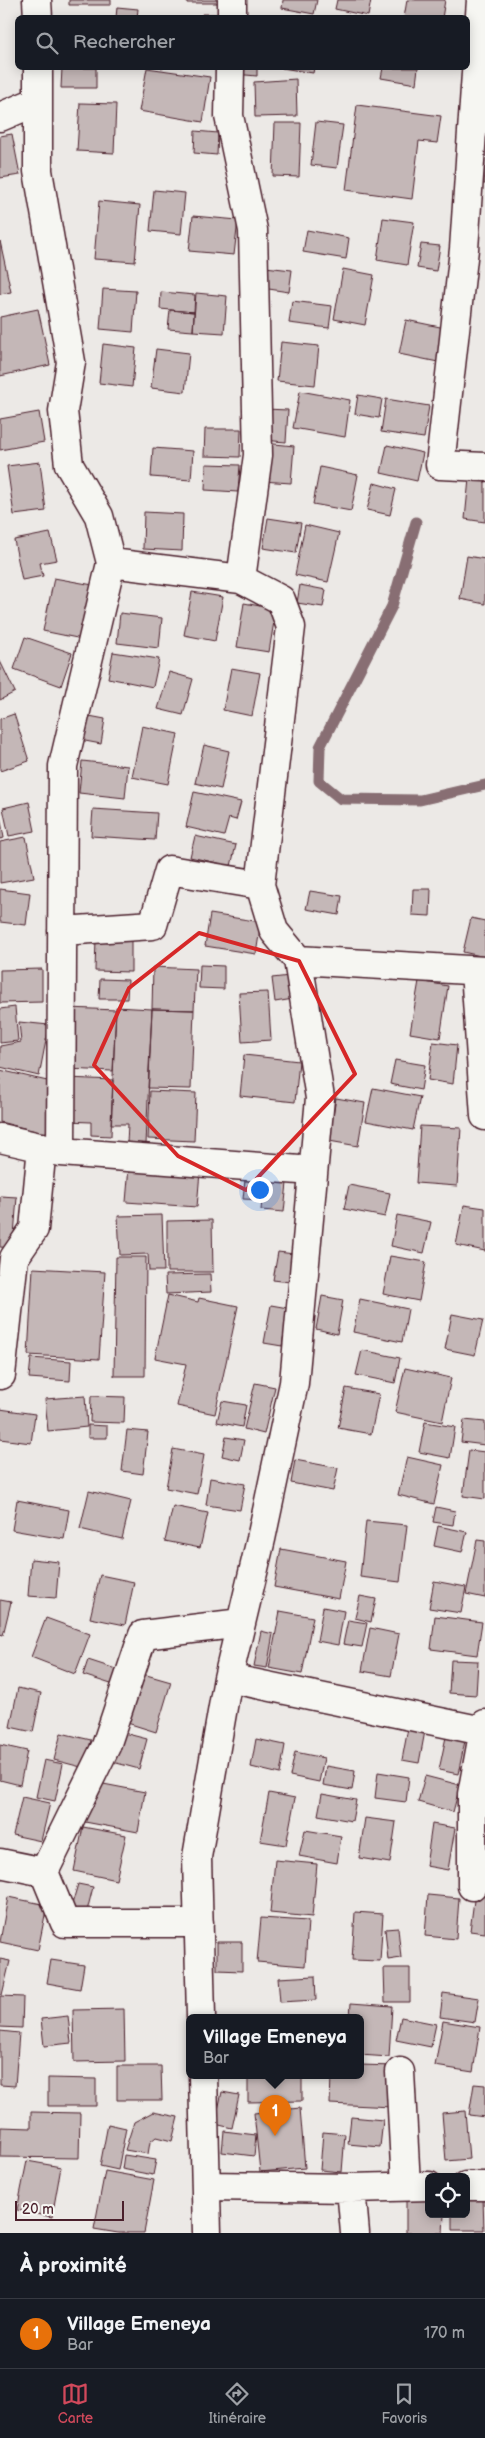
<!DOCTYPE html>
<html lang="fr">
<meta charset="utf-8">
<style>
body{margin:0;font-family:"Balsamiq Sans",sans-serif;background:#242831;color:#f1f3f6}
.controls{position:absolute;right:15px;bottom:15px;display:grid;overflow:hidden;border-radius:8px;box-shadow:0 2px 12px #0003}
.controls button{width:45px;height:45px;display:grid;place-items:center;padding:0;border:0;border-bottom:1px solid #363941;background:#171b24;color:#f1f3f6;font:25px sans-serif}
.scale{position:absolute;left:15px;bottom:12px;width:109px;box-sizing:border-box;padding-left:5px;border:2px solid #4a1f2b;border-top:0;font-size:14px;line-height:18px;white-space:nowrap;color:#4a1f2b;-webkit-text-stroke:4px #f6f6f2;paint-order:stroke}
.you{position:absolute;left:259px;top:1189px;width:18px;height:18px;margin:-12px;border:4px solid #fff;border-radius:50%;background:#1a73e8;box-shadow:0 0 0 8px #1a73e833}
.badge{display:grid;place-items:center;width:32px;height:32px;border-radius:50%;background:#d1495b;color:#fff;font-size:16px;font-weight:700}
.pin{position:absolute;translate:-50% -41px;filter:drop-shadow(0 1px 2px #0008)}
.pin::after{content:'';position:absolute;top:26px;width:18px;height:15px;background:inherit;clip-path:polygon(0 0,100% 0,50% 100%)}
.popup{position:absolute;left:186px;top:2014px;width:178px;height:65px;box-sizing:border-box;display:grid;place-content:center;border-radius:8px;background:#171b24;filter:drop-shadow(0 1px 4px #0005);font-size:16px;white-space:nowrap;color:#9ea1a6}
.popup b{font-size:19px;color:#f1f3f6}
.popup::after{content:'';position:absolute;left:50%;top:100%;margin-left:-10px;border:10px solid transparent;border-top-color:#171b24}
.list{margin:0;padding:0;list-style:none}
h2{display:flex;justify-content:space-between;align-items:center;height:65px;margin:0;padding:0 20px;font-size:21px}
h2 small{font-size:16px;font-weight:400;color:#9ea1a6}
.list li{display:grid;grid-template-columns:32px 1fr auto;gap:15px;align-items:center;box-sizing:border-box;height:70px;padding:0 20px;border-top:1px solid #363941}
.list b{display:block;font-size:19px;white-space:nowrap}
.list p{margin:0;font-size:16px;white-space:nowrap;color:#9ea1a6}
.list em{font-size:16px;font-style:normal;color:#9ea1a6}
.icon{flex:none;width:28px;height:28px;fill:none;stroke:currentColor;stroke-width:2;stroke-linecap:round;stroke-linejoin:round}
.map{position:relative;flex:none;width:485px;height:2233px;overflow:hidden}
.search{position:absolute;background:#171b24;box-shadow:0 2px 12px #0003;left:15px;right:15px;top:15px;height:55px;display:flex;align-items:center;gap:12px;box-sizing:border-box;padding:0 18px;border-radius:8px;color:#9ea1a6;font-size:19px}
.sheet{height:135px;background:#171b24}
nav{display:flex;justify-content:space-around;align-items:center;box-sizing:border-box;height:70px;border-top:1px solid #363941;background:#171b24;font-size:14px;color:#9ea1a6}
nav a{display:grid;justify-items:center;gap:2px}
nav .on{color:#d1495b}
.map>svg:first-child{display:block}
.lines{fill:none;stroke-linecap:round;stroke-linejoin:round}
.stream{stroke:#886e73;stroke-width:11}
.building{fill:#c4b7b7;stroke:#4a1f2b}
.minor-casing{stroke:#4a1f2b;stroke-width:31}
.minor{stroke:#f6f6f2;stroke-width:28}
.marked{fill:none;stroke:#d62828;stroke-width:4;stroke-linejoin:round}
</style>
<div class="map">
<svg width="485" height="2233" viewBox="0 0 485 2233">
<rect width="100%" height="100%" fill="#ece9e6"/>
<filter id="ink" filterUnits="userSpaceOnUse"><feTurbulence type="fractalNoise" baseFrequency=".02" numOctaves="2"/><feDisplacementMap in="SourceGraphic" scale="10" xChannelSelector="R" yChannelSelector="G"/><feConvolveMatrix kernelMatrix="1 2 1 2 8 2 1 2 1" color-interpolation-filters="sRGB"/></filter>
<g filter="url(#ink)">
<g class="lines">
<path class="stream" d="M416 522 392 606 320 747 319 781 341 799 420 800 485 785"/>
</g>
<path class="building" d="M69 0H111V5H69Z
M187 0H223V3H187Z
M283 0H317L314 14 282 8Z
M337 0H371L368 16 335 9Z
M407 0H445L442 18H404Z
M117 7 138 9 137 18H116Z
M202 14H220V18H203Z
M62 68H96V88H61Z
M147 68 210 77 203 122 139 111Z
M236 68H257V76L235 74Z
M282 68H314L313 73Z
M383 68H418L416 84 381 78Z
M296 79 297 116 255 117 254 82Z
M80 103 116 104 114 153 77 151Z
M357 105 441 116 437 143 419 141 412 199 346 190Z
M316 122 343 125 337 168 311 165Z
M275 123H301L299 177 273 176Z
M195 131 218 133 217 155 194 153Z
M12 134 20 175 0 178V136Z
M477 145H485V184H478Z
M154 190 185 193 181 234 150 231Z
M99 201 140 205 135 262 94 259Z
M193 216 238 220 234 255 189 251Z
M383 218 414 222 407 265 377 260Z
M307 230 349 238 346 259 303 252Z
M0 241 11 292 0 294Z
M421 244 440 246 436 271 417 268Z
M265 267 292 270 289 292 262 288Z
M343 269 374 275 365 325 334 319Z
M103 289 136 291 133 332 100 329Z
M161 292 195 295 194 312 160 309Z
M196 293 227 296 224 333 193 331Z
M292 301 332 306 329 328 289 323Z
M38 309 50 365 0 376V317Z
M170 310 194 312 193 331 168 329Z
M406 320 445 328 438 362 399 354Z
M281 342 319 346 315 385 277 381Z
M103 344 136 348 132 387 99 383Z
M156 349 189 353 185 392 151 388Z
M300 391 350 400 345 437 293 428Z
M358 395 382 399 379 418 355 414Z
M386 399 429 406 424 438 381 432Z
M265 409 288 410 286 442 263 440Z
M39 412 44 442 0 450V419Z
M205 429H241L240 457 204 456Z
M265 443 294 446 291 483 262 481Z
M387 445 423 453 417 481 381 473Z
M153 448 193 451 191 480 151 477Z
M40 462 46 511 14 515 7 466Z
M206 464 240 465 238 492 205 490Z
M320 467 358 475 351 511 313 504Z
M469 479 485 481V522L465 519Z
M374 483 396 489 390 515 367 510Z
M144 512 183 514 182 551 143 549Z
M268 518 301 523 296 553 263 548Z
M305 525 339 533 328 582 295 575Z
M50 533 57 560 40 563 43 576 22 580 14 540Z
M467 556 485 559V604L460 599Z
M54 578 93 585 82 639 43 631Z
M300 585 326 590 323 607 297 603Z
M192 592 223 597 215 641 184 635Z
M244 603 276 609 269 652 237 647Z
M120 613 162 618 159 648 117 643Z
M25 637 72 653 61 686 14 669Z
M113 652 159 659 153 687 108 678Z
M0 661 15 692 0 700Z
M231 668 260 673 252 716 223 710Z
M169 672 193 679 183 715 158 709Z
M14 714 29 761 0 771V719Z
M84 715 105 719 101 744 80 740Z
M142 726 178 734 168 784 132 777Z
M204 745 229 751 221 789 195 783Z
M82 761 128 766 125 798 79 793Z
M194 792 241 802 236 820 229 818 224 836 186 827Z
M29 802 35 831 9 836 3 808Z
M93 809 157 813 155 840 91 836Z
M0 816 4 838 0 839Z
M195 836 236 845 231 866 190 857Z
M26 837 34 877 0 883V842Z
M0 889 30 893 26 925 0 922Z
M413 889H431L430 916 412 915Z
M310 891 342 896 339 915 306 909Z
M210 914 261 922 256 954 205 946Z
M471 918 485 921V957L463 952Z
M96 938H131V972L95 971Z
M200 965 224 966V989L199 988Z
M153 967 196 969 194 1010 152 1009Z
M42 969V1002L0 1003V970Z
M290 976 293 999 275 1002 272 978Z
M100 979 128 980 127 999H99Z
M419 981 448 986 440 1038 410 1033Z
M268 992 271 1040 242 1042 239 993Z
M15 1007 18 1041 0 1043V1009Z
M116 1007 152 1009 146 1144 127 1143 128 1124H111Z
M69 1008 116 1010 113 1071 66 1069Z
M152 1009 194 1010 191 1089 148 1088Z
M19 1022 49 1025 39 1076 0 1067V1046L21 1042Z
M433 1042 457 1045 453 1084 428 1080Z
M244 1055 299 1061 295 1102 240 1096Z
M395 1060 425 1065 421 1090 390 1084Z
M0 1070 60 1084 48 1134 0 1122Z
M68 1078 113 1080 111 1136 91 1135V1122L66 1121Z
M373 1088 420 1097 413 1130 366 1121Z
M150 1091 196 1093 194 1141 148 1139Z
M336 1098 365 1103 358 1146 329 1141Z
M420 1126 461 1128 457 1186 416 1183Z
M129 1167 200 1172 197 1207 126 1202Z
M245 1179 287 1183 284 1212 261 1210 262 1200 243 1199Z
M349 1185 390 1193 385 1217 344 1209Z
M0 1196 17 1197 13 1248 0 1247Z
M464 1205 485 1208V1251L456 1245Z
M162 1215 164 1271H149L148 1254 120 1255 118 1216Z
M397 1215 431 1222 424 1253 391 1246Z
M212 1220 213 1272H167V1221Z
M278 1252 294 1254 290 1282 273 1280Z
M390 1256 426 1262 419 1301 383 1294Z
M116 1257H146L145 1376H114Z
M33 1268 105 1272 99 1359 28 1355Z
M210 1274 211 1292 166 1294 165 1275Z
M168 1295 198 1302 199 1298 238 1306 215 1414 177 1406 186 1364 155 1358Z
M322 1296 343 1300 337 1334 316 1329Z
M360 1299 408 1309 402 1342 353 1332Z
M271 1305 288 1308 282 1346 264 1343Z
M452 1314 483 1320 475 1355 445 1349Z
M362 1350 400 1358 395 1383 356 1375Z
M31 1358 71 1361 70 1381 29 1378Z
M405 1368 451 1378 442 1422 395 1412Z
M255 1383 275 1387 264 1434 244 1429Z
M346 1388 379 1394 371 1434 338 1428Z
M85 1396 87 1427 48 1431 45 1399Z
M91 1396 125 1397 124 1423 90 1422Z
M222 1401 246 1405 242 1427 217 1422Z
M0 1409 35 1414 31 1443 0 1439Z
M464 1420 485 1422V1445L461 1442Z
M425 1422 455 1427 450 1458 419 1452Z
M88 1425 107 1426V1438H88Z
M127 1430 148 1432 143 1474 122 1471Z
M226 1437 244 1440 240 1460 222 1456Z
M173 1449 204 1455 197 1494 166 1488Z
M469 1450 485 1452V1499L463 1496Z
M407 1457 443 1465 434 1504 398 1495Z
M295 1460 338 1468 333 1491 291 1483Z
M210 1478 245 1484 240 1510 206 1505Z
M89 1491 131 1501 122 1539 80 1529Z
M17 1500 69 1510 64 1539 12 1530Z
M173 1506 208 1513 200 1548 165 1541Z
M436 1507 455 1511 453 1525 433 1522Z
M366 1521 407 1525 400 1582 360 1577Z
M438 1526 467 1532 462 1552 434 1546Z
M477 1540 485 1541V1598L466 1594Z
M281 1549 346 1561 339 1599 274 1587Z
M31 1559 59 1562 56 1598 28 1596Z
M100 1575 134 1582 125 1625 90 1618Z
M434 1581 466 1587 461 1613 429 1608Z
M360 1596 376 1599 371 1622 355 1618Z
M0 1600 11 1602 3 1635 0 1634Z
M323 1607 344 1611 338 1645 317 1641Z
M280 1611 313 1617 302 1674 269 1668Z
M435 1616 482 1622 477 1655 431 1649Z
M46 1618 90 1634 75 1674 31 1657Z
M348 1620 367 1623 362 1647 343 1644Z
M370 1628 399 1634 391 1676 362 1671Z
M261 1631 273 1634 267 1668 254 1666Z
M88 1660 122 1671 117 1686 83 1675Z
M451 1660 478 1661 476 1695 449 1693Z
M136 1672 171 1682 156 1732 121 1721Z
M18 1688 41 1693 33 1732 10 1727Z
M408 1728 425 1731 419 1763 402 1760Z
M116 1731 147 1739 139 1769 109 1761Z
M447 1732 466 1736 458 1774 439 1770Z
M61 1733 91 1740 85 1768 54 1760Z
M256 1739 285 1745 280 1774 251 1767Z
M0 1745 27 1751 20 1785 0 1780Z
M295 1752 324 1758 319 1782 290 1776Z
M44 1760 63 1764 55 1801 36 1797Z
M326 1766 355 1771 352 1790 323 1785Z
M378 1772 409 1777 406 1802 375 1798Z
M425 1776 460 1785 453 1812 418 1802Z
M93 1782 145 1792 138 1832 85 1822Z
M269 1793 295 1798 286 1845 260 1841Z
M322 1794 356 1800 352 1821 318 1815Z
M22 1797 50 1803 41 1841 13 1835Z
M365 1818 396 1822 390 1863 359 1858Z
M432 1824 455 1828 448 1870 426 1866Z
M83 1827 126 1835 116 1880 74 1871Z
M305 1830 341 1836 337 1863 299 1856Z
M275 1860 317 1864 312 1917 270 1913Z
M477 1877 485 1879V1933L470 1931Z
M78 1884 93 1887 86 1915 70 1911Z
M428 1895 459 1898 456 1939 425 1936Z
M8 1897 47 1905 38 1950 0 1942Z
M355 1912 383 1914 380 1961 352 1960Z
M261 1918 308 1921 305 1966 257 1962Z
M398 1928 401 1958 388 1960 385 1929Z
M217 1942H242V1971L217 1970Z
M0 1959 10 1961 2 1995 0 1994Z
M51 1960 84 1965 80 1989 47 1983Z
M384 1968H410V2002H385Z
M315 1976 316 2000 280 2002 278 1978Z
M443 1993 479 1998 475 2022 440 2017Z
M0 1996 23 1997 22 2028 0 2027Z
M351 2003 392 2006 389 2057 360 2055V2017H350Z
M124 2009 125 2061 74 2062 73 2010Z
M68 2016 71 2043 44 2046 41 2019Z
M401 2017 436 2024 431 2047 396 2040Z
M443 2021 480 2027 473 2072 435 2066Z
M0 2031 19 2033 15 2086 0 2085Z
M360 2065 394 2066 392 2107 330 2104 331 2075H360Z
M117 2066H161L162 2100H117Z
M248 2075H302V2101L248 2102Z
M48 2078 96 2079V2106H48Z
M474 2084 485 2085V2117L469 2115Z
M222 2092 239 2095 232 2128 215 2124Z
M300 2108 305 2168 260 2172 254 2113Z
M465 2111 469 2159 446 2161 442 2113Z
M31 2112 80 2113 79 2158 0 2157 1 2127 31 2128Z
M153 2112 178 2117 172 2141 156 2137 150 2142 148 2154 125 2150 134 2122Z
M351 2117 383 2120 380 2147 348 2144Z
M108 2124 126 2128 118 2170 100 2166Z
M224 2131 256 2135 254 2156 222 2152Z
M323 2132 345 2134 342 2172 320 2170Z
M124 2155 156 2160 153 2175 122 2169Z
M27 2161 61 2167 52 2217 17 2210Z
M105 2171 154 2180 144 2233H118L94 2229Z
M466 2199H483L484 2230H452V2214H466Z
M406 2200H429V2214H444L443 2233H406Z"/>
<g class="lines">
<g class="minor-casing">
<path id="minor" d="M37 0 38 18
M481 0 464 249 440 465 485 467
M232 18V0
M38 68V171L71 362 63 411 69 465 99 516 111 563 63 766 61 1152
M230 68 229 116 253 230 258 455 241 579
M0 117 38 101
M111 563 241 579 281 600 291 627 260 885 274 931 298 960 320 1098 294 1383 261 1539 228 1678 197 1857 201 2017
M62 931 153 925 169 870 260 885
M298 960 485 971
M475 971 485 1116
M0 1138 61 1152 313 1171
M1 1375 14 1258 34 1229 42 1147
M228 1678 483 1731
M0 1863 44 1872 106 1746 143 1635 241 1623
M44 1872 65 1923H199
M472 1886V1794L485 1724
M400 2072 406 2185
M203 2075 207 2233
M206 2186 351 2188 429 2186
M466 2186H485
M351 2188 355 2233"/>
</g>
<use href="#minor" class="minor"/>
</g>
</g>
<path class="marked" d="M199 933 299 961 355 1074 246 1190 178 1156 94 1065 129 988Z"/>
</svg>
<div class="controls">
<button><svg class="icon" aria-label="locate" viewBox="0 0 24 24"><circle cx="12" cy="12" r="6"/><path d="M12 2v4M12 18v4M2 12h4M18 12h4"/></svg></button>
</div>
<div class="scale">20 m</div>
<div class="you"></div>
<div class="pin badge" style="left:275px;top:2136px;background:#e8710a">1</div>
<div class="popup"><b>Village Emeneya</b>Bar</div>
<div class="search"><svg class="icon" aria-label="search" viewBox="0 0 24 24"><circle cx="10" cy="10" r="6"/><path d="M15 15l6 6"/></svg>Rechercher</div>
</div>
<section class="sheet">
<h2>À proximité<small></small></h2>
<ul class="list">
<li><span class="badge" style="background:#e8710a">1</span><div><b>Village Emeneya</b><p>Bar</p></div><em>170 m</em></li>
</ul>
</section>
<nav>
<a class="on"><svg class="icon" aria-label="map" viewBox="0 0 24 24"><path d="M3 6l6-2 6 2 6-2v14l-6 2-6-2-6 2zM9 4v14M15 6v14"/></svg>Carte</a>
<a><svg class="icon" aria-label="directions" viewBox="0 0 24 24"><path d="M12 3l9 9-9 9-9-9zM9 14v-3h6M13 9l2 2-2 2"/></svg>Itinéraire</a>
<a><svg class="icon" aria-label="saved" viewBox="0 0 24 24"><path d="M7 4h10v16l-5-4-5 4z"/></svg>Favoris</a>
</nav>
